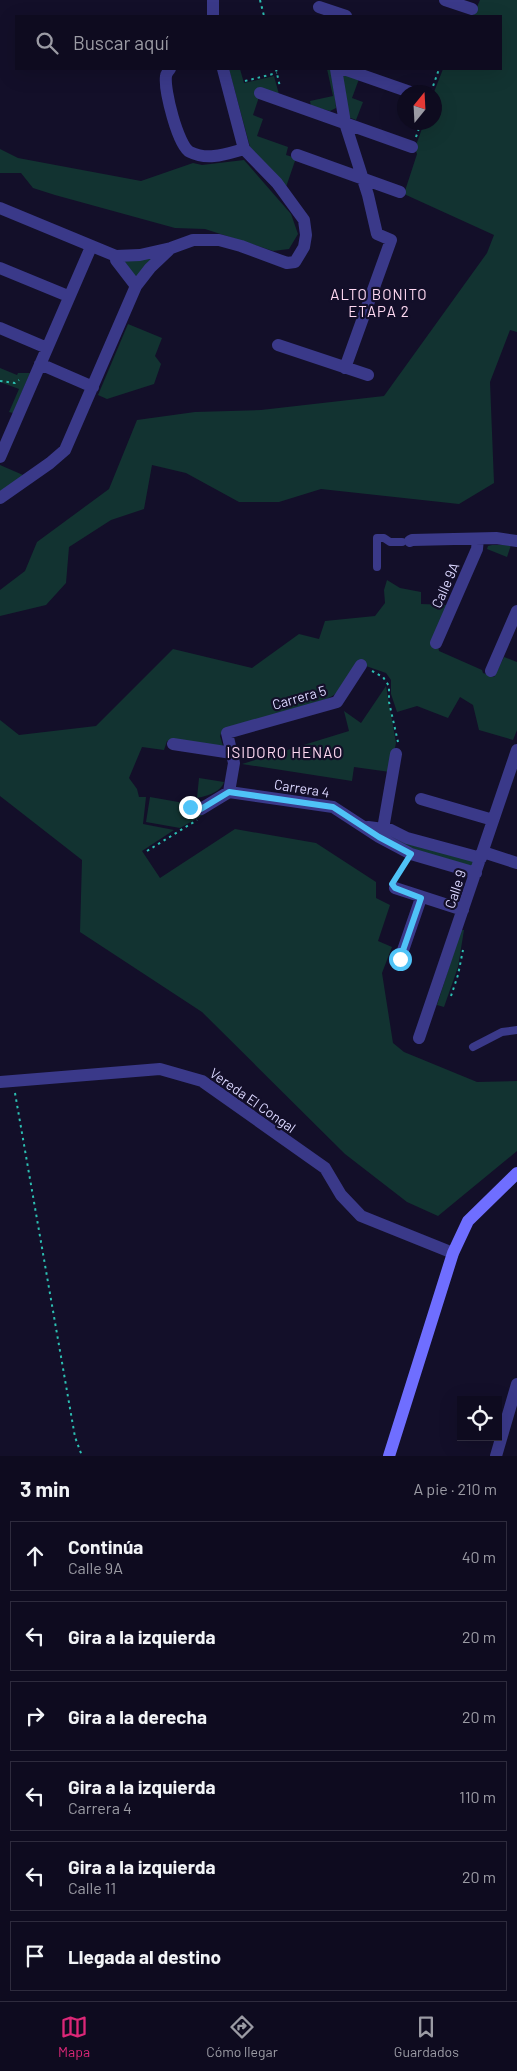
<!DOCTYPE html>
<html lang="es">
<meta charset="utf-8">
<style>
body{margin:0;font-family:Barlow,sans-serif;background:#1c192c;color:#f1f3f6}
.controls{position:absolute;right:15px;bottom:15px;display:grid;overflow:hidden;border-radius:0px;box-shadow:0 5px 20px #0002}
.controls button{width:45px;height:45px;display:grid;place-items:center;padding:0;border:0;border-bottom:1px solid #2e2b3d;background:#0e0b1f;color:#f1f3f6;font:25px sans-serif}
.compass{position:absolute;left:397px;top:85px;width:45px;height:45px;border-radius:50%;background:#0e0b1f;box-shadow:0 5px 20px #0002;rotate:18deg}
.stop{position:absolute;width:15px;height:15px;margin:-11px;border:4px solid #4fc3f7;border-radius:50%;background:#fff}
.stop.end{background:#4fc3f7;border-color:#fff;box-shadow:0 1px 5px #0008}
.list{margin:0;padding:0;list-style:none}
h2{display:flex;justify-content:space-between;align-items:center;height:65px;margin:0;padding:0 20px;font-size:21px}
h2 small{font-size:16px;font-weight:400;color:#9b9ba4}
.list li{display:grid;grid-template-columns:32px 1fr auto;gap:15px;align-items:center;box-sizing:border-box;height:70px;margin:0 10px 10px;padding:0 10px;border:1px solid #2e2b3d;border-radius:0px}
.list b{display:block;font-size:19px;white-space:nowrap}
.list p{margin:0;font-size:16px;white-space:nowrap;color:#9b9ba4}
.list em{font-size:16px;font-style:normal;color:#9b9ba4}
.icon{flex:none;width:28px;height:28px;fill:none;stroke:currentColor;stroke-width:2;stroke-linecap:round;stroke-linejoin:round}
.map{position:relative;flex:none;width:517px;height:1456px;overflow:hidden}
.search{position:absolute;background:#0e0b1f;box-shadow:0 5px 20px #0002;left:15px;right:15px;top:15px;height:55px;display:flex;align-items:center;gap:12px;box-sizing:border-box;padding:0 18px;border-radius:0px;color:#9b9ba4;font-size:19px}
.sheet{height:545px;background:#0e0b1f}
nav{display:flex;justify-content:space-around;align-items:center;box-sizing:border-box;height:70px;border-top:1px solid #2e2b3d;background:#0e0b1f;font-size:14px;color:#9b9ba4}
nav a{display:grid;justify-items:center;gap:2px}
nav .on{color:#db2777}
.map>svg:first-child{display:block}
.green{fill:#123331}
.lines{fill:none;stroke-linecap:round;stroke-linejoin:round}
.path{stroke:#2cbfb2;stroke-width:2;stroke-dasharray:2.5 4;stroke-linecap:butt}
.service{stroke:#3a3989;stroke-width:8}
.minor{stroke:#3a3989;stroke-width:12}
.secondary{stroke:#6f6eff;stroke-width:12}
.route{stroke:#4fc3f7;stroke-width:6}
.labels{text-anchor:middle;dominant-baseline:central;stroke-width:4.5;stroke-linejoin:round;paint-order:stroke}
.street-label{font-size:14px;fill:#dbd7ff;stroke:#130f29}
.neighbourhood-label{font-size:15px;letter-spacing:1px;fill:#ffd9f2;stroke:#130f29}
</style>
<div class="map">
<svg width="517" height="1456" viewBox="0 0 517 1456">
<rect width="100%" height="100%" fill="#130f29"/>
<path class="green" d="M480 0H517V332L510 330 490 382 494 483 459 504 321 489 279 502H239L186 473 152 465 144 509 111 520 69 547 66 583 46 605 0 616V590L25 571 37 542 109 489 137 420 195 412 261 410 384 396 487 253 494 235 404 194 417 154 415 148 424 123 434 122V92L443 69H501V16H473Z
M229 69H240L244 83 274 76 280 98 259 97 253 115 263 119 257 136 288 147 286 155 296 158 286 187 250 147Z
M327 69H333L336 108 330 111 311 106 310 101 333 96Z
M342 73 359 79 352 98 363 102 356 120 348 117Z
M0 149 18 158 141 181 193 163 202 165 244 160 291 214 298 234 289 249 273 251 205 229 175 228 55 195 33 188 21 173H0Z
M153 258 136 278 122 260Z
M128 324 162 338 155 356 161 364 154 384 107 399 98 395Z
M0 368 17 375 18 373H30L13 413 9 412 19 389 0 382Z
M0 465 23 475 0 492Z
M492 545H511L507 557 487 549 488 546Z
M387 580 400 588 421 592V604L448 605 438 646 439 651 482 670 483 673 494 677 504 657 517 662V730L513 740 479 730 473 705 460 697 448 718 417 706 397 712 391 694V680L386 673 366 666 334 695 327 699 222 731 220 736 223 746 167 741 164 750 142 747 129 778 137 789 139 797H146L143 824 174 830 142 851 160 878 235 829 316 843 376 882V898L390 905 378 941 392 947 382 973 393 1043 404 1052 477 1082 517 1081V1151L438 1216 407 1202 345 1154 202 1012 80 932 82 860 0 796V720L19 735 96 726 173 649 252 668 299 634 319 639 325 621 375 616 385 603 384 590Z
M386 686 396 743 390 772 354 767 352 781 242 764 349 731 344 711 361 723Z
M199 778 224 782C221 792 207 796 197 798Z
M150 797 184 803 183 811 203 815 180 828 146 822Z
M386 834 477 861 471 866 414 850Z
M461 930H464L458 967 444 1007 437 1005Z"/>
<g class="lines">
<path class="path" d="M260 0 264 16
M276 69 280 87
M245 81 277 73
M431 92 439 69
M416 137 421 122
M0 381 15 383 19 380
M372 671 383 677 389 686V702L398 742
M147 851 197 820
M396 876 404 864
M451 996 458 975 463 950
M15 1093 75 1437 82 1456"/>
<path class="service" d="M377 567V538H384L390 542H402
M473 1047 502 1032 517 1030"/>
<path class="minor" d="M445 0 472 9
M319 7 346 16
M213 16V0
M170 69C169 70 166 74 166 76 164 90 178 146 190 152 208 161 226 154 244 149
M336 69 345 123 368 195 377 234 391 240 345 368
M344 69 410 92
M260 93 412 147
M297 155 400 192
M0 208 116 256 140 255 171 248 193 240H219L241 246 287 263 295 262 304 247 306 235 304 220 277 183 244 149 223 69
M116 256V260L136 286
M0 268 68 296
M0 328 47 348
M278 345 368 375
M40 364 93 387
M0 457 91 247
M0 498 50 463 65 450 136 286 150 268 171 248
M410 541 412 540 496 538 517 541
M436 643 477 549 478 539
M491 671 517 611
M173 744 232 753
M229 792 333 807 379 837 411 854 476 873
M421 799 493 820
M190 807 201 809 229 792 234 763 227 733 337 702 361 665
M368 827 391 830 407 838 481 858
M383 829 396 754
M483 852 517 863
M395 888 463 910
M400 959 421 898
M419 1038 517 750
M0 1082 160 1069 202 1081 325 1168 341 1195 361 1216 453 1253
M496 1456 517 1384"/>
<path class="secondary" d="M389 1456 453 1253 468 1221 517 1173"/>
</g>
<g class="lines">
<path class="route" d="M190 807 201 809 229 792 333 807 379 837 411 854 392 884 395 888 421 898 400 959"/>
</g>
<g class="labels">
<g class="street-label">
<text transform="translate(445 585) rotate(-66)">Calle 9A</text>
<text transform="translate(299 697) rotate(-16)">Carrera 5</text>
<text transform="translate(302 788) rotate(9)">Carrera 4</text>
<text transform="translate(455 889) rotate(-72)">Calle 9</text>
<text transform="translate(253 1100) rotate(35)">Vereda El Congal</text>
</g>
<g class="neighbourhood-label">
<text x="379" y="294">ALTO BONITO<tspan x="379" dy="17">ETAPA 2</tspan></text>
<text x="285" y="752">ISIDORO HENAO</text>
</g>
</g>
</svg>
<div class="controls">
<button><svg class="icon" aria-label="locate" viewBox="0 0 24 24"><circle cx="12" cy="12" r="6"/><path d="M12 2v4M12 18v4M2 12h4M18 12h4"/></svg></button>
</div>
<svg class="compass" viewBox="-18 -18 36 36"><path d="M0-13l5 13h-10z" fill="#e53935"/><path d="M0 13l5-13h-10z" fill="#9b9ba4"/></svg>
<div class="stop" style="left:400px;top:959px"></div>
<div class="stop end" style="left:190px;top:807px"></div>
<div class="search"><svg class="icon" aria-label="search" viewBox="0 0 24 24"><circle cx="10" cy="10" r="6"/><path d="M15 15l6 6"/></svg>Buscar aquí</div>
</div>
<section class="sheet">
<h2>3 min<small>A pie · 210 m</small></h2>
<ul class="list">
<li><svg class="icon" aria-label="ahead" viewBox="0 0 24 24"><path d="M12 20V5M6 11l6-6 6 6"/></svg><div><b>Continúa</b><p>Calle 9A</p></div><em>40 m</em></li>
<li><svg class="icon" aria-label="left" viewBox="0 0 24 24"><path d="M17 20v-9H6M10 6l-5 5 5 5"/></svg><div><b>Gira a la izquierda</b></div><em>20 m</em></li>
<li><svg class="icon" aria-label="right" viewBox="0 0 24 24"><path d="M7 20v-9h11M14 6l5 5-5 5"/></svg><div><b>Gira a la derecha</b></div><em>20 m</em></li>
<li><svg class="icon" aria-label="left" viewBox="0 0 24 24"><path d="M17 20v-9H6M10 6l-5 5 5 5"/></svg><div><b>Gira a la izquierda</b><p>Carrera 4</p></div><em>110 m</em></li>
<li><svg class="icon" aria-label="left" viewBox="0 0 24 24"><path d="M17 20v-9H6M10 6l-5 5 5 5"/></svg><div><b>Gira a la izquierda</b><p>Calle 11</p></div><em>20 m</em></li>
<li><svg class="icon" aria-label="arrive" viewBox="0 0 24 24"><path d="M6 21V4h12l-3 4 3 4H6"/></svg><div><b>Llegada al destino</b></div></li>
</ul>
</section>
<nav>
<a class="on"><svg class="icon" aria-label="map" viewBox="0 0 24 24"><path d="M3 6l6-2 6 2 6-2v14l-6 2-6-2-6 2zM9 4v14M15 6v14"/></svg>Mapa</a>
<a><svg class="icon" aria-label="directions" viewBox="0 0 24 24"><path d="M12 3l9 9-9 9-9-9zM9 14v-3h6M13 9l2 2-2 2"/></svg>Cómo llegar</a>
<a><svg class="icon" aria-label="saved" viewBox="0 0 24 24"><path d="M7 4h10v16l-5-4-5 4z"/></svg>Guardados</a>
</nav>
